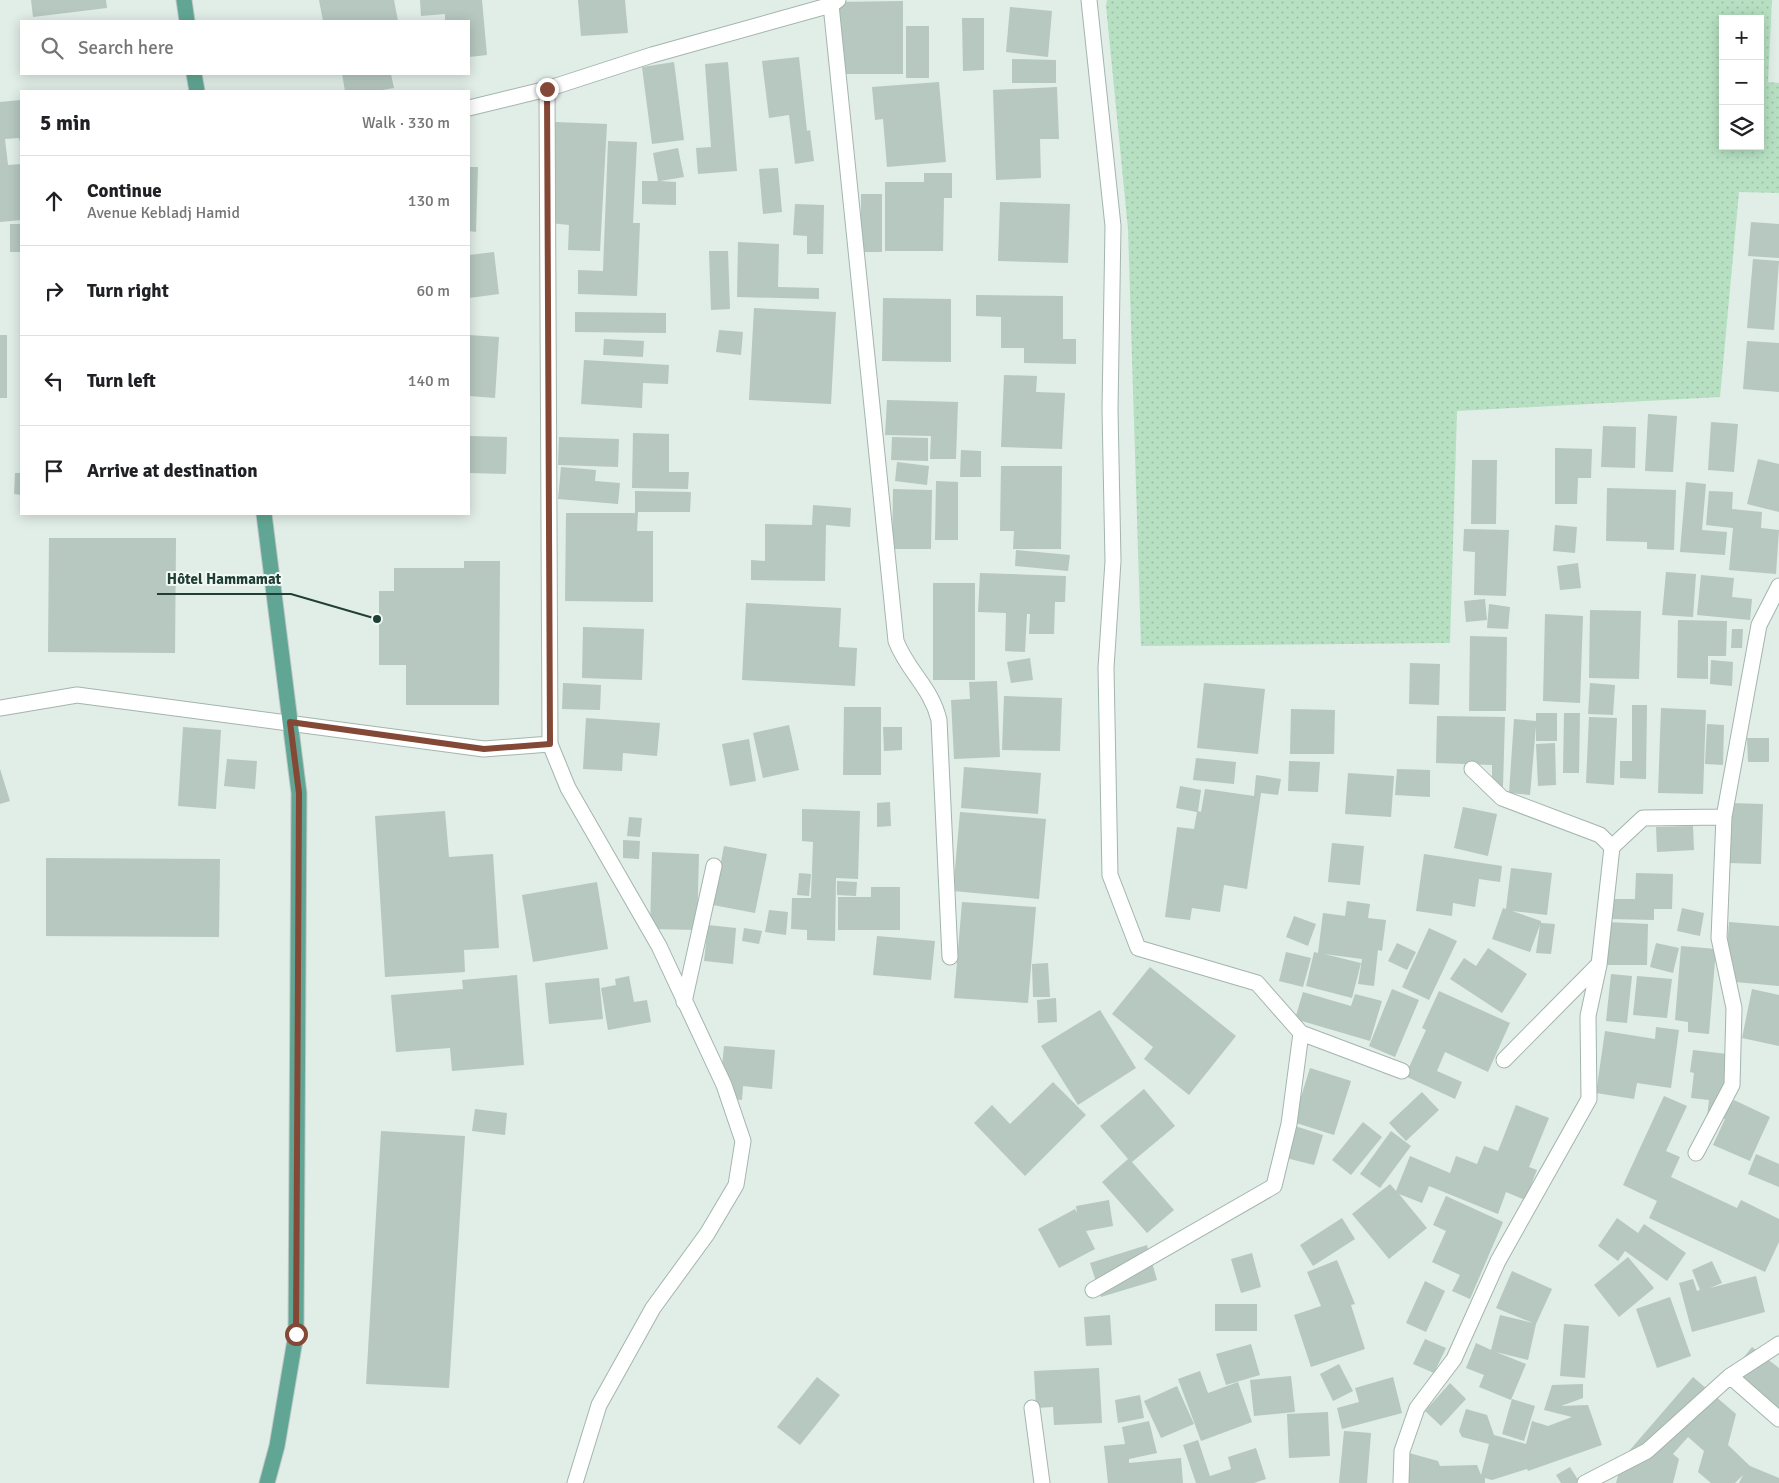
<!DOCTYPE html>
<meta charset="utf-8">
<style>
body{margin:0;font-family:Signika,sans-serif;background:#f2f2f2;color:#202124}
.controls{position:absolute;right:15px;top:15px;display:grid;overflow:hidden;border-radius:0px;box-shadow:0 2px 12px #0003}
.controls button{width:45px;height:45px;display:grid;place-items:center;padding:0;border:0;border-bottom:1px solid #e0e0e0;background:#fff;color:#202124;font:25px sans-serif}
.stop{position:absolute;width:15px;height:15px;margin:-11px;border:4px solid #844836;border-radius:50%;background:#fff}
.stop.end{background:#844836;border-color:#fff;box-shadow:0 1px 5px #0008}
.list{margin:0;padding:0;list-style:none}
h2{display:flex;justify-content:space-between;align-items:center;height:65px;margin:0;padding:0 20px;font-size:21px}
h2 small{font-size:16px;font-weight:400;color:#757577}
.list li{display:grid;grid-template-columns:32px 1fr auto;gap:15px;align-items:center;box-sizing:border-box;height:90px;padding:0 20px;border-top:1px solid #e0e0e0}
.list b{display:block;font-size:19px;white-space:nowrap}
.list p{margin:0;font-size:16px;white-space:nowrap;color:#757577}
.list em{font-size:16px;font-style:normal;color:#757577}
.icon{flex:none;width:28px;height:28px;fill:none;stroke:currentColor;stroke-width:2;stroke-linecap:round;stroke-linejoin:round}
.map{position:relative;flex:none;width:1779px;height:1483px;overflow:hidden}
.search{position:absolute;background:#fff;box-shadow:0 2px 12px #0003;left:20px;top:20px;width:450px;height:55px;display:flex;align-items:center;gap:12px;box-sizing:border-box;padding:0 18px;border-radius:0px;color:#757577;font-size:19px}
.panel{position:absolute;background:#fff;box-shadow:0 2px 12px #0003;left:20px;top:90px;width:450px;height:425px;border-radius:0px}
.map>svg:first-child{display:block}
.grass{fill:url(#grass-dots);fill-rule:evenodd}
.building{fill:#b6c8c0}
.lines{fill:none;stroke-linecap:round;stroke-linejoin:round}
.minor-casing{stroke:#a3b5ae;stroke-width:17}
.primary-casing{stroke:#c0c9c7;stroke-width:17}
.minor{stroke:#fff;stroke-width:15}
.primary{stroke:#61a694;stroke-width:15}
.route{stroke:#844836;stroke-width:6}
.leader{fill:none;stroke:#1f3f36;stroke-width:2}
.callout-dot{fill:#1f3f36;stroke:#f2f9f5;stroke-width:2}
.callout-label{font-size:15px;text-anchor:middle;font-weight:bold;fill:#1f3f36;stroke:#f2f9f5;stroke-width:4;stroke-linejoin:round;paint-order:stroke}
</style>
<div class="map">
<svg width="1779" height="1483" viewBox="0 0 1779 1483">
<defs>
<pattern id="grass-dots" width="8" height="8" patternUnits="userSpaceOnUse" patternTransform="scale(1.25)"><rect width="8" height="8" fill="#b7e0c2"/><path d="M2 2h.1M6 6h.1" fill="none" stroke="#9dc1a7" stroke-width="1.8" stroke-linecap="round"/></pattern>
</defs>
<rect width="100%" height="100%" fill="#e1ede7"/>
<path class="grass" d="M1107 0H1772L1768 82 1779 83V193L1739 192 1720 397 1457 411 1450 643 1141 646 1128 229 1106 6ZM1723 19H1760V146H1723Z"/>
<path class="building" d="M31 0H106L107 8 33 17Z
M319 0H394L398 21H323Z
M420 0H482L487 55 469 57V21H445V14L421 16Z
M578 0H625L628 33 581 36Z
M903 1V74H837V2Z
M1010 7 1052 11 1048 57 1006 52Z
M962 18H984V70L963 71Z
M906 26H929V78H906Z
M799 57 807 131 810 130 814 161 795 164 789 115 769 118 762 61Z
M1012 59 1056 60V83H1012Z
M674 62 684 140 652 144 642 67Z
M728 62 737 171 698 174 696 148 711 147 705 64Z
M342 74H391L394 88 377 91H345Z
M939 82 946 162 887 167 883 119 875 120 872 87Z
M1057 87 1059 139H1040L1041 178 996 180 993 90Z
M21 100V147L19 138 5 139 8 165 21 164V220L0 222V102Z
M555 122 607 124 600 251 568 250 569 225 550 223Z
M608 141 637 142 633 223H640L637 296 578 294V270L603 271Z
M678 148 684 177 660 181 676 182V205L642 204V181H658L653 153Z
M469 167H478L476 232 469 231Z
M778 168 782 212 763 214 759 169Z
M924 173H952V198H944L943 251H885V182H924Z
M861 194H882V252H861Z
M1000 202 1070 204 1068 263 998 261Z
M795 204 824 205 823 254H807V236L793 235Z
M1751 222 1779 224V258L1748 256Z
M10 224H21V252H10Z
M738 242 779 244 778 287 819 288V299L737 297Z
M709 251H728L730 309 711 310Z
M494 252 499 294 469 298V255Z
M1753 259 1779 261 1774 330 1747 328Z
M976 295 1063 296V339H1076V364L1024 363V348H1001V317L976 316Z
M883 298 951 299V362L882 361Z
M754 308 836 312 831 404 749 400Z
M575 312 666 313V333L575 332Z
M719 330 743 332 741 355 716 352Z
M0 335H7V398H0Z
M469 335 499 337 495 398 469 396Z
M604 339 644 341 643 357 603 355Z
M1747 341 1779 343V392L1743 389Z
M584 360 669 365 668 384 643 383 642 408 581 404Z
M1004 375 1037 376 1036 392 1065 393 1062 449 1001 447Z
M887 400 958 402 956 459H930L931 436 885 435Z
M1648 414 1677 416 1673 472 1645 471Z
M1711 422 1738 424 1734 472 1708 470Z
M1603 426 1636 427 1635 468 1601 467Z
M633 433 669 434V472H689L688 489 632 488Z
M469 436 507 437 506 474 469 473Z
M559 437 619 439 618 467 558 465Z
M892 437 928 438V461L891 460Z
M1555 448 1592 449 1591 478H1578L1577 504H1555Z
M961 450 981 451V477H960Z
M1758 459 1779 464V512L1747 504Z
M1472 460H1497L1496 524H1471Z
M897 462 929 466 927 485 895 481Z
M1001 466H1062L1061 549H1013L1014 531H1000Z
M561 467 596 470 595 481 620 483 618 504 558 499Z
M15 473H21V495L14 494Z
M936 481 958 482V540H935Z
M1686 482 1706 484 1702 530 1727 532 1725 555 1680 552Z
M1607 488 1676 490 1674 550 1647 549V542L1606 541Z
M893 489 932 490 931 549H892Z
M635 491 691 492 690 512H638L637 531H653V602L565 601 566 513H635Z
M1709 491 1733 492 1732 509 1762 512 1761 528 1779 530 1776 574 1729 570 1733 528 1706 525Z
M813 505 851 508 850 527 826 525 825 581 751 580V560L765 561V524L812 525Z
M1555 525 1577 527 1575 553 1553 551Z
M1464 529 1509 530 1506 596 1474 595 1475 552 1463 551Z
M49 538H176L175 653 48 652Z
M1016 550 1070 555 1068 571 1015 566Z
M464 561H500L499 705H406V665H379V591H394V568H464Z
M1578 563 1581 588 1560 590 1557 566Z
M1666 572 1696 574 1693 617 1662 615Z
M980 573 1066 576 1065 602H1055L1054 634H1029L1030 614H1027L1025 652 1005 651 1006 613 978 612Z
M1701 575 1734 578 1732 597 1752 599 1750 620 1697 615Z
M933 583H975V680H933Z
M1485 599 1487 620 1466 622 1464 601Z
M746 603 841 608 839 647 857 648 855 686 742 680Z
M1489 604 1510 607 1508 629 1487 628Z
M1590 610 1641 611 1639 679 1589 678Z
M1545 614 1583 616 1580 703 1543 701Z
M1678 620 1727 621 1726 656H1708V679L1677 678Z
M583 627 644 629 642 680 582 678Z
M1732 629H1743L1742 648H1731Z
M1470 636 1507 637 1506 711H1469Z
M1030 658 1033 680 1011 683 1007 662Z
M1711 660 1733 662 1732 686 1710 684Z
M1410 663 1440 664 1439 705 1409 704Z
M997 681 1000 757 954 759 951 700 970 699 969 682Z
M563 683 601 685 600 710 562 709Z
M1204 683 1265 689 1258 754 1197 748Z
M1590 683 1615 685 1613 715 1588 714Z
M1004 696 1062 698 1060 751 1002 750Z
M1632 705H1647L1646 779 1620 778V761H1632Z
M844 707H881V775H843Z
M1661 708 1706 710 1703 794 1658 793Z
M1291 709 1335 710 1334 754H1290Z
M1536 713H1557V741H1536V726L1530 795 1509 793 1514 719 1536 721Z
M1564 713H1580L1579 773H1563Z
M1437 716 1505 717 1503 787H1492V765L1436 763Z
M1589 717 1617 718 1614 785 1586 783Z
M586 718 660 723 657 756 623 753 622 771 583 769Z
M1707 724 1724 725 1723 765 1705 764Z
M789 725 799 770 763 778 753 733Z
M183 727 221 730 216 809 178 806Z
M883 727H902V750L884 751Z
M1747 738H1769V762H1748Z
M749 739 756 781 730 786 722 744Z
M1555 743 1556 785 1538 786 1536 744Z
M1196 758 1236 762 1234 784 1193 780Z
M227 759 257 761 255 789 224 786Z
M1289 761 1320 762 1318 792 1288 791Z
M964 767 1041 773 1038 814 961 808Z
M0 769 10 801 0 804Z
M1397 769 1430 770V797L1395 795Z
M1348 773 1394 776 1391 817 1345 814Z
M1256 775 1281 779 1278 795 1261 793 1247 889 1224 885 1220 912 1192 908 1190 920 1165 917 1177 827 1194 829 1197 812 1176 808 1180 786 1201 790 1198 811 1201 812 1205 789 1254 796Z
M890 802 891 826 877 827V803Z
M1730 803 1763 804 1761 864 1729 863Z
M1463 807 1497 814 1488 856 1454 848Z
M802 809 860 811 858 879 836 878 835 941 807 940V930L791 929 792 898H811L813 842 802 841Z
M445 811 449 857 493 854 499 948 464 950 465 972 385 977 375 816Z
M960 812 1046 819 1039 899 953 891Z
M629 817 642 818 640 837 627 836Z
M1693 826 1694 850 1657 852 1656 827Z
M623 840 640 841 639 859 623 858Z
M1332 843 1364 846 1360 885 1328 882Z
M724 846 767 854 755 913 713 905Z
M652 852 699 854 697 930 650 929Z
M1424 854 1502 866 1500 882 1479 879 1475 907 1453 903 1452 916 1416 911Z
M46 858 220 859 219 937 46 936Z
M1511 868 1552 873 1547 915 1512 911 1541 921V923L1555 924 1551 954 1536 953 1540 925 1530 952 1492 939 1503 908 1506 909Z
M799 873 811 874 809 896 797 895Z
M1636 873 1673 874 1672 909H1654V920L1610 919 1611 899H1635Z
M837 881 857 882 856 896 837 895Z
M597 882 608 949 533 962 522 895Z
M871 887H900V930H838V897H871Z
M1347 901 1370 904 1368 918 1386 920 1382 951 1378 950 1374 986 1358 984 1362 959 1324 954 1361 963 1352 998 1306 986 1314 952 1318 953 1323 913 1345 916Z
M962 902 1036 907 1028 1003 954 998Z
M1682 908 1704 913 1700 936 1677 931Z
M769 910 788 912 786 935 765 932Z
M1294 916 1316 924 1308 946 1286 937Z
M1608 922 1648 924 1647 965H1607Z
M1729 922 1779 926V986L1724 981Z
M708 925 736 928 733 964 704 961Z
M744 928 762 931 759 944 742 941Z
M1429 928 1457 941 1429 1000 1402 987Z
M877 936 935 941 931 980 873 975Z
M1397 943 1416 952 1407 970 1388 961Z
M1656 943 1679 948 1673 973 1650 967Z
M1681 946 1716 949 1709 1034 1688 1032V1022L1675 1020Z
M1488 948 1527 974 1502 1013 1450 979 1464 958 1476 966Z
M1286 952 1311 958 1303 987 1279 981Z
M1048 963 1050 997H1033L1032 964Z
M1150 967 1236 1036 1189 1095 1144 1059 1153 1047 1112 1014Z
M1611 974 1632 976 1627 1023 1606 1021Z
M517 975 524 1065 452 1071 450 1048 396 1052 391 995 463 989 462 980Z
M629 976 634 1002 647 1000 651 1022 608 1030 601 988 616 985 615 979Z
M1637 976 1672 979 1667 1018 1633 1015Z
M599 978 603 1019 549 1024 545 983Z
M1392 989 1419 1000 1395 1057 1369 1046Z
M1752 989 1779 995V1046L1742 1038Z
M1439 991 1510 1023 1488 1072 1445 1052 1437 1071 1462 1082 1455 1099 1405 1076 1426 1030 1422 1028Z
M1303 992 1351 1006 1355 994 1382 1001 1370 1041 1295 1019Z
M1056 998 1057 1022 1038 1023 1037 1000Z
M1100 1010 1136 1068 1078 1105 1041 1046Z
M1656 1027 1679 1030 1671 1088 1637 1083 1634 1099 1596 1093 1605 1031 1655 1039Z
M724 1046 775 1050 772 1089 743 1086 742 1100 719 1098Z
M1693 1050 1736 1055 1731 1105 1734 1100 1770 1117 1750 1161 1713 1145 1725 1119 1707 1117 1709 1100 1691 1098 1694 1073 1690 1072Z
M1310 1068 1351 1081 1334 1135 1293 1122Z
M1053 1082 1086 1115 1025 1176 974 1123 992 1105 1010 1124Z
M1144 1089 1175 1126 1132 1162 1174 1210 1147 1233 1102 1182 1128 1159 1100 1126Z
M1422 1092 1439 1110 1406 1141 1389 1123Z
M1664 1096 1687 1106 1666 1151 1680 1157 1671 1177 1737 1208 1741 1200 1779 1219V1242L1765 1272 1649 1218 1657 1201 1623 1185Z
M1516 1105 1549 1118 1529 1167 1537 1170 1525 1200 1506 1192 1498 1214 1429 1186 1422 1203 1399 1194 1427 1228 1389 1259 1352 1214 1390 1184 1396 1191 1410 1156 1450 1173 1456 1156 1477 1164 1484 1146 1498 1151Z
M475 1109 507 1113 505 1135 472 1131Z
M1363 1122 1382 1137 1351 1175 1332 1160Z
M1295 1126 1323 1135 1314 1165 1286 1158Z
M381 1131 465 1136 449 1388 366 1384Z
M1391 1131 1411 1146 1380 1188 1360 1174Z
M1756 1154 1779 1164V1187L1748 1174Z
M1446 1196 1503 1222 1470 1299 1452 1291 1460 1275 1432 1262 1446 1231 1433 1225Z
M1109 1200 1113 1226 1086 1231 1095 1249 1059 1268 1038 1229 1075 1209 1077 1213 1076 1206Z
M1342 1218 1355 1239 1313 1266 1300 1245Z
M1617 1218 1638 1233 1644 1224 1686 1253 1667 1281 1625 1251 1618 1261 1598 1246Z
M1147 1245 1157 1280 1101 1297 1090 1263Z
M1252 1253 1261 1287 1241 1293 1231 1259Z
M1628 1257 1654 1288 1619 1317 1594 1285Z
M1337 1260 1355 1304 1351 1305 1365 1349 1311 1367 1294 1315 1321 1306 1307 1272Z
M1712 1261 1722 1283 1710 1288 1756 1276 1765 1312 1692 1332 1679 1283 1693 1279 1697 1291 1700 1290 1692 1270Z
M1512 1271 1552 1289 1536 1324 1528 1360 1496 1352 1526 1364 1511 1400 1479 1387 1484 1375 1466 1368 1476 1343 1491 1350 1500 1315 1533 1323 1496 1308Z
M1425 1281 1445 1291 1426 1332 1406 1323Z
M1670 1297 1691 1356 1657 1368 1636 1309Z
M1215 1304H1257V1331H1215Z
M1110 1315 1112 1345 1086 1346 1084 1317Z
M1564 1324 1589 1326 1585 1378 1560 1376Z
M1425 1339 1446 1348 1434 1373 1413 1364Z
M1251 1344 1260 1375 1226 1385 1216 1354Z
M1752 1347 1779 1368V1425L1724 1382Z
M1339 1364 1353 1391 1333 1401 1320 1374Z
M1099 1368 1102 1423 1054 1425 1053 1407 1036 1408 1034 1371Z
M1200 1371 1208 1393 1238 1382 1252 1422 1201 1441 1178 1379Z
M1291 1376 1295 1412 1254 1416 1250 1380Z
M817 1377 840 1395 800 1445 777 1427Z
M1393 1377 1402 1413 1342 1429 1337 1408 1359 1402 1355 1388Z
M1693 1377 1736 1414 1728 1445 1750 1466 1779 1478V1483H1739L1743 1475 1735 1483H1711L1698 1472 1704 1451 1688 1437 1673 1454 1679 1459 1673 1483H1616L1623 1458Z
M1450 1383 1466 1399 1441 1426 1425 1411Z
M1583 1384V1398L1561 1406 1588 1405 1602 1445 1528 1471 1527 1469 1492 1480 1485 1478V1483H1395L1409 1453 1438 1461 1440 1466 1477 1465 1481 1475 1489 1444 1462 1437 1459 1431 1466 1409 1487 1415 1494 1435 1526 1444 1532 1421 1548 1426 1572 1417 1544 1410 1552 1385Z
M1177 1386 1194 1424 1161 1438 1144 1401Z
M1140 1395 1144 1418 1118 1423 1115 1400Z
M1512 1399 1535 1406 1524 1441 1502 1434Z
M1328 1412 1330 1456 1289 1458 1287 1414Z
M1149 1421 1157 1453 1129 1459V1463L1181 1458 1183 1483H1108L1104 1446 1125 1444 1122 1427Z
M1344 1431 1371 1433 1367 1483H1339Z
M1198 1440 1210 1476 1231 1469 1228 1457 1256 1448 1266 1479 1254 1483H1196L1183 1445Z
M1570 1467 1580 1483H1561L1556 1475Z"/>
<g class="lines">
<g class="minor-casing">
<path id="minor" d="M1089 0 1113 226 1110 409 1113 561 1106 668 1110 875 1138 948 1257 983 1301 1033 1289 1124 1274 1186 1093 1290
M831 5 896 641C908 672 931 687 939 720L950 957
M469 108 547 89 652 55 831 5 838 0
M0 708 77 695 484 749 550 744 547 89
M550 744 568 788 659 946 724 1085 743 1141 736 1185 707 1234 653 1308 599 1405 575 1483
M1472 769 1502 798 1600 835 1612 847
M684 1002 714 866
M1301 1033 1402 1071
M1504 1060 1598 965
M1696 1153 1732 1085 1734 1008 1719 938 1724 817 1759 625 1779 586
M1730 1376 1779 1419
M1032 1408 1042 1483
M1401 1483 1402 1451 1417 1408 1454 1359 1498 1261 1589 1099 1588 1016 1599 965 1612 847 1643 818 1724 817
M1585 1483 1647 1451 1730 1376 1779 1344"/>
</g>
<g class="primary-casing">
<path id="primary" d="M184 0 187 21
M194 74 197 91
M264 514 299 793 296 1334 277 1446 267 1483"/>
</g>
<use href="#minor" class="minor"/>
<use href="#primary" class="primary"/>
</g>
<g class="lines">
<path class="route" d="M296 1334 299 793 290 722 484 749 550 744 547 89"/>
</g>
<path class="leader" d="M377 619L291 594H157"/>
<circle class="callout-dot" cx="377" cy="619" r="5"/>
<g class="callout-label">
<text x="224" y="584">Hôtel Hammamat</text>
</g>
</svg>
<div class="controls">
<button>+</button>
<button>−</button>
<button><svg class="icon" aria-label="layers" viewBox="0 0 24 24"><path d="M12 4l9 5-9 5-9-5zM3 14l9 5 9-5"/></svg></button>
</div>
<div class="stop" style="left:296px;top:1334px"></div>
<div class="stop end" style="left:547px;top:89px"></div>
<div class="search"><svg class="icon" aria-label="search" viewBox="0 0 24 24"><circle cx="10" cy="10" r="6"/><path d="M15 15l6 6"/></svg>Search here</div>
<section class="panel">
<h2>5 min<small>Walk · 330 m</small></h2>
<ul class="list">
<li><svg class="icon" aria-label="ahead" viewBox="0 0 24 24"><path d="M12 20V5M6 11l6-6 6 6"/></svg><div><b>Continue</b><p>Avenue Kebladj Hamid</p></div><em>130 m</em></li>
<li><svg class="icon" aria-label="right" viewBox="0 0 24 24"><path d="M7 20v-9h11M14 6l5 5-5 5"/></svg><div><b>Turn right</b></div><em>60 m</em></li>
<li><svg class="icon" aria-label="left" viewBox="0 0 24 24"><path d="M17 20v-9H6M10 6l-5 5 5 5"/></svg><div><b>Turn left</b></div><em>140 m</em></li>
<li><svg class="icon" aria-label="arrive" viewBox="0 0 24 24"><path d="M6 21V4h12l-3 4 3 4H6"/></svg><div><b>Arrive at destination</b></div></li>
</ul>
</section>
</div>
